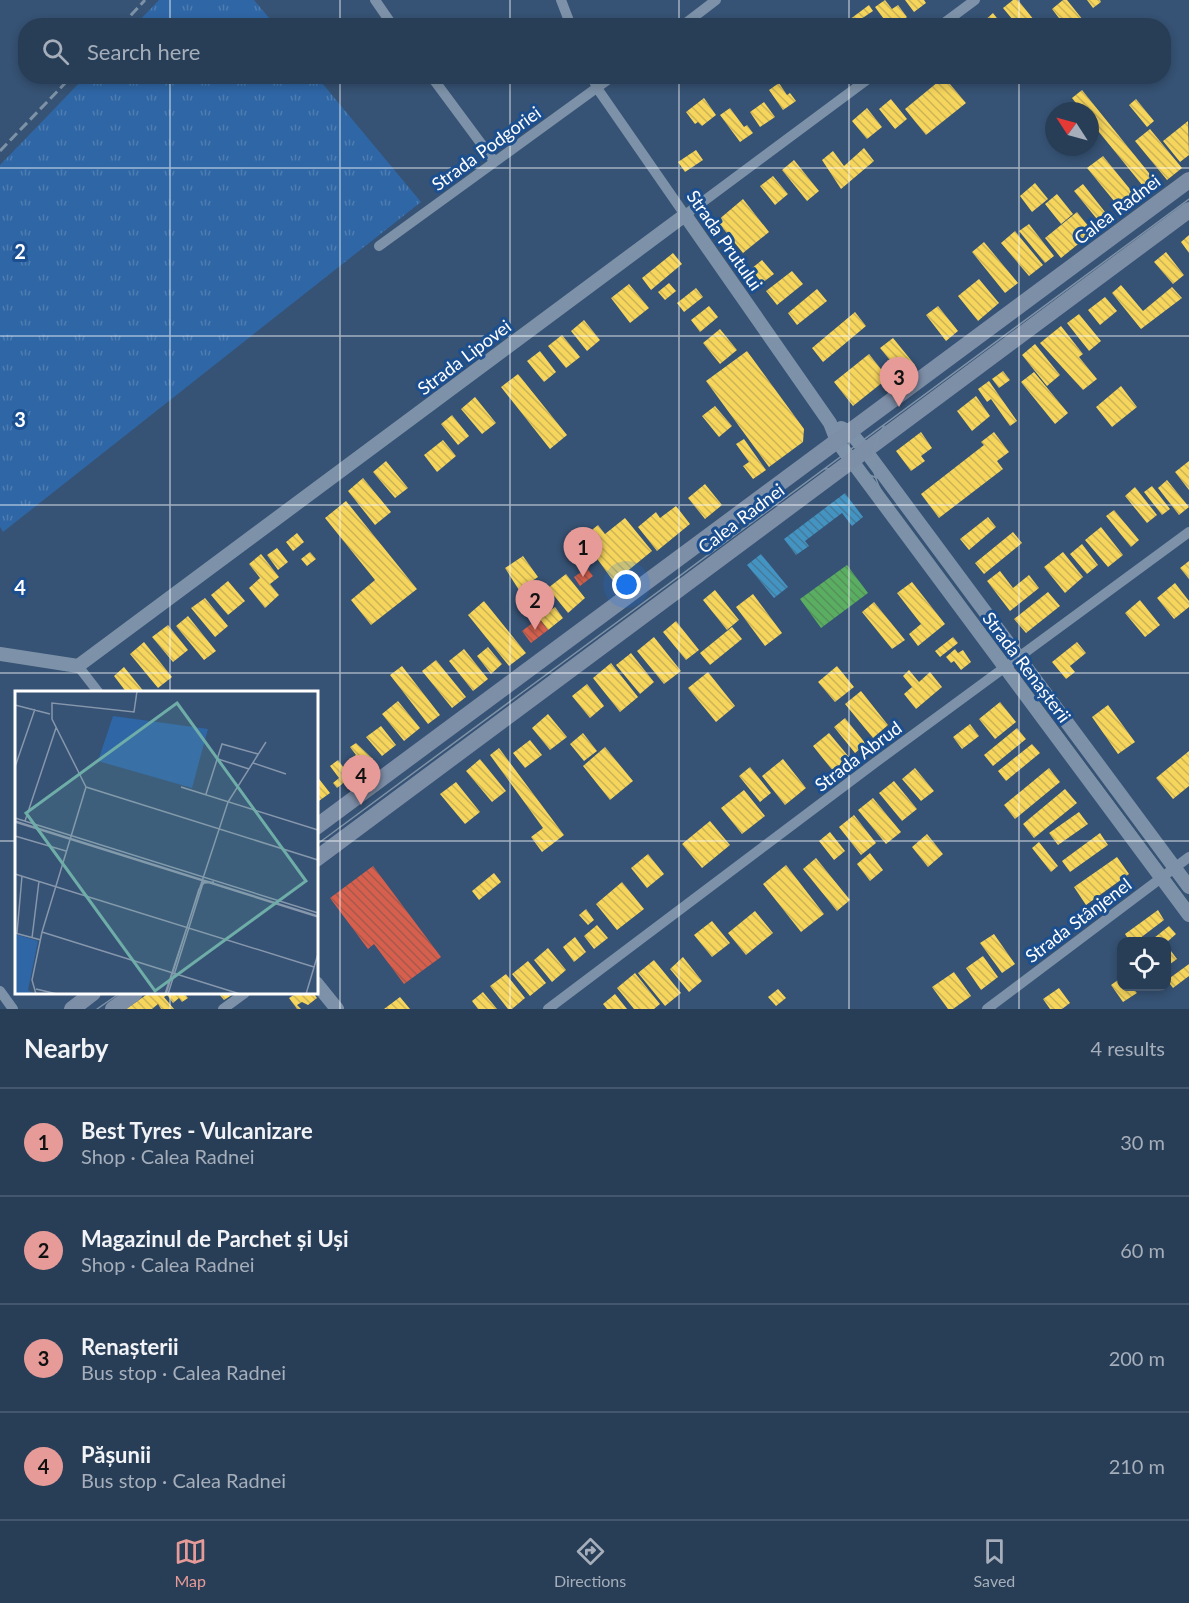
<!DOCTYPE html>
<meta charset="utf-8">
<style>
body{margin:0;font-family:Lato,sans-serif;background:#30455d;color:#f1f3f6}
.controls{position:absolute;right:18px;bottom:18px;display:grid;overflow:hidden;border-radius:12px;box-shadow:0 3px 9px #0003}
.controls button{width:54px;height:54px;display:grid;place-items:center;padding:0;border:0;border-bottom:2px solid #44576d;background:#283e57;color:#f1f3f6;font:30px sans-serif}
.compass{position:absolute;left:1045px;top:102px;width:54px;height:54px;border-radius:50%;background:#283e57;box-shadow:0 3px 9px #0003;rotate:306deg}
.you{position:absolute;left:627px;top:585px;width:21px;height:21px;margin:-15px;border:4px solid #fff;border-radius:50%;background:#1a73e8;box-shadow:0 0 0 9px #1a73e833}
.badge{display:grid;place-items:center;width:39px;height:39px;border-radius:50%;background:#e69b98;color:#111;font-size:20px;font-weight:700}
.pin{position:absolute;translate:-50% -50px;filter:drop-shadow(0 2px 3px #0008)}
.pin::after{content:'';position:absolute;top:32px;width:21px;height:18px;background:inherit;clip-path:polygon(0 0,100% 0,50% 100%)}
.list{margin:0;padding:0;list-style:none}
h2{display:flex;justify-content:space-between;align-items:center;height:78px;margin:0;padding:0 24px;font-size:26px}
h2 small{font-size:20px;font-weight:400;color:#a5aeba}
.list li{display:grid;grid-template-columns:39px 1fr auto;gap:18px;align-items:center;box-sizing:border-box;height:108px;padding:0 24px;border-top:2px solid #44576d}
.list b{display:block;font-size:22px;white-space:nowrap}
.list p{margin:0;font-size:20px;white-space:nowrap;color:#a5aeba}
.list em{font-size:20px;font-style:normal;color:#a5aeba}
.icon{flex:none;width:33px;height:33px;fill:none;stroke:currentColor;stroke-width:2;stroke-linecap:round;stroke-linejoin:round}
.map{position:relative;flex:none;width:1189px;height:1009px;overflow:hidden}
.search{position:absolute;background:#283e57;box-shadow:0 3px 9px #0003;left:18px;right:18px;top:18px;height:66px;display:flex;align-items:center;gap:15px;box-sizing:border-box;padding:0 21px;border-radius:24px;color:#a5aeba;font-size:22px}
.sheet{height:510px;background:#283e57}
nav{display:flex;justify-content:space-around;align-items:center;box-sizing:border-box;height:84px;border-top:2px solid #44576d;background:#283e57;font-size:16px;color:#a5aeba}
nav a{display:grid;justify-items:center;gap:3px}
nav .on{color:#e69b98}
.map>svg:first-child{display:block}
.grass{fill:url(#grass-tufts)}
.homes{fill:url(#homes-back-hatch)}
.shops{fill:url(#shops-back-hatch)}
.schools{fill:url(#schools-back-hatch)}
.public{fill:url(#public-back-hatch)}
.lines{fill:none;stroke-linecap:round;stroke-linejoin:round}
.minor{stroke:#7d92a8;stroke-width:10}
.tertiary{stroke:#7d92a8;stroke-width:14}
.primary{stroke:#7d8ea7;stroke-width:16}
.tram{stroke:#7e92a7;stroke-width:1.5}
.rail{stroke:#7e92a7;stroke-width:3;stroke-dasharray:10 4.5;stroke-linecap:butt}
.grid{fill:none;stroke:#fff;stroke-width:1.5;stroke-opacity:0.55}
.labels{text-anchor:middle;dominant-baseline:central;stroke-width:6;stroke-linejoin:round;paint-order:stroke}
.street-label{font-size:18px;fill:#fff;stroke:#1b4f8f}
.inset-road{fill:none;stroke:#8697ac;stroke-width:1.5}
.view{fill:#6fada8;fill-opacity:0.15;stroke:#6fada8;stroke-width:3}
.inset-edge{fill:none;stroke:#fff;stroke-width:3}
.grid-label{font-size:20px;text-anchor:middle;font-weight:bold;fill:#fff;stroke:#1b4f8f;stroke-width:6;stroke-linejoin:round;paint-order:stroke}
</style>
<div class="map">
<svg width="1189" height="1009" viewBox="0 0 1189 1009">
<defs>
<pattern id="grass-tufts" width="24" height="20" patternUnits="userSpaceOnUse" patternTransform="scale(1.5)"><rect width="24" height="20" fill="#2f66a5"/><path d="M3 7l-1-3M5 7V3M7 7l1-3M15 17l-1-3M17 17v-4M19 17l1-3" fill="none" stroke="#4e7db2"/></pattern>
<pattern id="homes-back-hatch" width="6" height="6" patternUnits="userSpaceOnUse" patternTransform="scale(1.5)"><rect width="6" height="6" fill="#f6d55c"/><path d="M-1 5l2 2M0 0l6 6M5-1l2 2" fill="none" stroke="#ccb358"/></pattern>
<pattern id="shops-back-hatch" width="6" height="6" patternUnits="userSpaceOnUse" patternTransform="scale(1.5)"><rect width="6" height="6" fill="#d6604d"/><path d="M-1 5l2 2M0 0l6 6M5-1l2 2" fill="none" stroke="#a6594d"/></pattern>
<pattern id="schools-back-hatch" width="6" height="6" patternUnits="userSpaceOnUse" patternTransform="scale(1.5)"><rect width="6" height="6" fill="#4393c3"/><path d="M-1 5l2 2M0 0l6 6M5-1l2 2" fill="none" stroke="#467a99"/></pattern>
<pattern id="public-back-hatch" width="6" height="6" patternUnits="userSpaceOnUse" patternTransform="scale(1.5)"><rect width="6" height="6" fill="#5aae61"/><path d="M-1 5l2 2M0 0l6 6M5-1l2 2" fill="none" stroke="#56915b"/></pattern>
</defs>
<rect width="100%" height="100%" fill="#365274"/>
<path class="grass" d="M159 0H254L275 25H135Z
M86 76 317 77 421 202 3 532 0 527V165Z"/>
<path class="homes" d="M885 0 892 9 898 5 907 17 896 26H889L875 7Z
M905 0H924L926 3 914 12Z
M1013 0H1018L1034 20 1026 26H1018L1003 8Z
M1063 0H1067L1083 20 1077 26H1065L1052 9Z
M1087 0H1100L1101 2 1093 8Z
M869 5 873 11 861 19 865 26H841Z
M993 13 1003 26H984L982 23Z
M944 77 966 103 926 135 905 109Z
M779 83 787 95 790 93 796 101 783 110 769 90Z
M1082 90 1157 183 1147 191 1090 121V111H1082L1072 98Z
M704 98 716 115 702 126 698 122 695 124 686 112Z
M891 99 907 119 895 129 879 109Z
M1136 99 1154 121 1147 127 1129 105Z
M764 102 775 117 760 127 750 112Z
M730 108 744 127 747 125 753 133 740 142 720 115Z
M867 108 882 127 867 139 852 121Z
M1188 121 1189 155 1180 162 1163 141Z
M1150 129 1182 168 1167 180 1135 141Z
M864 148 874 161 841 189 822 160 833 151 844 166Z
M696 150 703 160 685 172 678 162Z
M1103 156 1138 199 1123 212 1087 168Z
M794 160 819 191 807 201 782 170Z
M773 176 788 194 775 205 760 186Z
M1035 183 1048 199 1032 212 1020 196Z
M1083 184 1109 217 1101 224 1074 191Z
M1057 194 1073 214 1061 224 1045 204Z
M743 199 769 232 743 253 717 221Z
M1077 212 1093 232 1061 258 1045 238Z
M1029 224 1054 256 1045 263 1019 231Z
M1015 231 1043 265 1029 276 1001 243Z
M1189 235V253L1181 242Z
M984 242 1018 283 1005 293 972 252Z
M1166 252 1184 275 1173 284 1154 262Z
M673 253 682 264 651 290 642 278Z
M762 260 774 274 762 283 751 269Z
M792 271 803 284 777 305 766 291Z
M979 279 999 303 978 321 958 296Z
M669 283 676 291 665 300 658 292Z
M629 284 649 308 630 323 611 298Z
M1121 285 1143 311 1172 287 1182 298 1141 329 1112 293Z
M696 288 703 297 684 312 677 303Z
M817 289 827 301 797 325 788 313Z
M1105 297 1117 311 1100 325 1088 310Z
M709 306 718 317 700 332 691 320Z
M938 306 958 331 946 341 926 315Z
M855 312 866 326 823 362 812 348Z
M1079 314 1101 341 1089 351 1067 323Z
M584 320 600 340 587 351 571 331Z
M1061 326 1083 354 1079 357 1097 379 1083 390 1040 343Z
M720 329 737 350 720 364 703 343Z
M562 335 580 357 566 368 548 346Z
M893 338 915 365 902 375 880 348Z
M1035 344 1060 375 1047 386 1022 355Z
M540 351 556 372 544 382 527 361Z
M747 351 804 429 803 442 769 467 706 381Z
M869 354 888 378 853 406 834 382Z
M1003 371 1010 380 999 388 992 379Z
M1034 372 1068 413 1055 424 1021 382Z
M518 374 567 435 550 449 501 387Z
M989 381 1017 421 1010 426 991 399 987 402 978 389Z
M1121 386 1137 407 1112 427 1096 407Z
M976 396 990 416 972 431 957 411Z
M475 397 496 423 482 434 461 409Z
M715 406 732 426 719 437 702 416Z
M452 415 469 436 458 445 441 424Z
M921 432 932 448 921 456 925 461 911 471 896 451Z
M994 432 1009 452 997 461 1003 469 939 518 921 494 984 445 981 442Z
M744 439 766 470 753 479 743 466 749 462 736 444Z
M443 440 456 456 437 472 424 455Z
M386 461 408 488 395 498 373 472Z
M1189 461V490L1175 472Z
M363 478 391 512 375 525 348 491Z
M1167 480 1189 507 1179 515 1158 488Z
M705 484 722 505 705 519 688 498Z
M1152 486 1170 509 1162 515 1144 492Z
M1135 487 1157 515 1147 523 1125 496Z
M346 501 417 589 371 625 351 600 375 580 325 518Z
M676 506 690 524 657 551 638 527 656 512 660 518Z
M1114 510 1139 540 1131 547 1106 516Z
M988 517 996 527 969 550 960 539Z
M625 518 652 551 614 582 582 538 598 525 605 534Z
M1101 527 1123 555 1108 567 1085 540Z
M1013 532 1022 543 984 574 975 563Z
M297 533 304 542 293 551 286 542Z
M1082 544 1098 565 1087 574 1070 554Z
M277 548 288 562 278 570 267 555Z
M310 552 316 559 307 566 301 559Z
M1063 552 1083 577 1065 593 1044 567Z
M261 554 279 577 270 584 279 595 265 608 249 588 260 578 249 564Z
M523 556 538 577 519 590 505 568Z
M1189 561V579L1180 568Z
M1000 571 1013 588 1029 575 1039 588 1010 611 987 581Z
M566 574 585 598 568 613 548 588Z
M228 581 245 601 228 615 211 595Z
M912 582 945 624 918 646 909 634 921 624 897 593Z
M1175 583 1189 601V607L1174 619 1157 598Z
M715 590 739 620 727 630 703 600Z
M1048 592 1060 606 1026 633 1014 619Z
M533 593 548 612 555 607 563 618 548 630 525 599Z
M753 594 782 633 765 646 736 607Z
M205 598 228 626 215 637 191 608Z
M1140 600 1160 625 1145 637 1125 613Z
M484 601 526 653 509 666 468 615Z
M874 602 905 640 892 649 862 612Z
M188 616 216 651 204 660 176 626Z
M676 621 699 650 686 660 663 632Z
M168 625 188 650 173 662 152 637Z
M732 627 742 639 710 665 700 653Z
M654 637 681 671 664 684 637 651Z
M953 637 958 643 940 657 935 651Z
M144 642 172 677 158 688 130 654Z
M1077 642 1086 653 1070 666 1075 672 1066 679 1052 662Z
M488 647 502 664 491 674 477 656Z
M464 649 488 679 473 691 449 661Z
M955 649 958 653 963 650 971 662 961 670 954 661 951 663 946 657Z
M631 653 654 682 640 694 616 665Z
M436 660 466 697 452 708 422 671Z
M611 663 638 697 620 712 593 678Z
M402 666 440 715 428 724 390 675Z
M837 666 854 687 835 702 818 682Z
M124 667 145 693H127L114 676Z
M909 670 919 682 930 672 942 687 916 709 904 694 912 687 903 676Z
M708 672 735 706 716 722 688 688Z
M587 684 604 706 590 718 572 696Z
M861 691 888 725 873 738 845 704Z
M398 701 420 728 404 741 382 714Z
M1000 702 1016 722 995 739 979 719Z
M1108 705 1135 742 1118 754 1092 717Z
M548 714 567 737 550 750 532 728Z
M845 718 866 744 855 753 834 727Z
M970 724 979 736 962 749 953 737Z
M381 726 396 745 382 756 366 737Z
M1017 728 1026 739 993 766 984 755Z
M583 733 597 751 584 761 570 744Z
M829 733 849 757 833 771 813 746Z
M530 740 542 755 525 768 513 753Z
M356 743 373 759 359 771 350 759 356 755 350 747Z
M1032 744 1040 753 1006 781 998 771Z
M605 747 633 781 610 800 583 766Z
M499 748 564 835 542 852 531 837 543 828 490 755Z
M1189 751V786L1173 799 1156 778Z
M480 759 506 791 492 802 466 771Z
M783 759 806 788 785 805 762 776Z
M338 760 351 777 337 788 333 783 339 778 330 766Z
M750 767 771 793 760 802 739 776Z
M915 768 934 791 921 801 902 779Z
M1049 768 1060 782 1015 819 1004 805Z
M316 775 330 793 316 803Z
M894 781 917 809 902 821 879 793Z
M456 782 480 812 465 824 440 794Z
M1065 789 1077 803 1034 838 1023 824Z
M744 790 765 816 742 834 721 808Z
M873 798 901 832 886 844 858 810Z
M1079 812 1088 824 1058 845 1049 833Z
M854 815 876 843 861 855 839 827Z
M710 821 730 845 702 868 682 844Z
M830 832 845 851 834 860 819 841Z
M1100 833 1108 845 1070 872 1062 861Z
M927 834 943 854 928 867 912 847Z
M1039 842 1058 866 1051 872 1032 848Z
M870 853 883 870 870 881 857 864Z
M648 854 664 874 647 888 631 868Z
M1117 857 1129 874 1086 905 1074 887Z
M816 858 850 900 837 911 803 869Z
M786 865 824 914 801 932 763 884Z
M494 873 501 882 479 900 472 891Z
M622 882 644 909 617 930 596 904Z
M586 909 594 920 588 925 579 915Z
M1158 910 1164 920 1135 942H1130L1125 934Z
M755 911 773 933 746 955 728 933Z
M712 921 730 943 712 957 694 935Z
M597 925 608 938 594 949 584 936Z
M1169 926 1176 934 1167 942H1149Z
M994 934 1015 964 1002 973 980 943Z
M575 937 586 952 574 962 563 947Z
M1168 947 1177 959 1166 967V948Z
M548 948 566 970 552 982 534 960Z
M983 956 998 977 981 990 966 968Z
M683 957 702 981 689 992 670 969Z
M654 960 681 993 665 1006 638 973Z
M528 961 546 983 530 996 512 974Z
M1189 964V976L1173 988 1167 980Z
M954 972 971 996 953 1009H948L932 987Z
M635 973 660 1004 654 1009H634L617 988Z
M506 974 525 998 512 1009H508L490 986Z
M1122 977V987H1132L1137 993 1123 1002 1111 985Z
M1059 988 1070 1003 1062 1009H1050L1043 999Z
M778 989 786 998 776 1006 768 997Z
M483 992 497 1009H478L472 1001Z
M149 993H184L188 998 182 1002 179 998 173 1003 167 995 164 997 174 1009H161L158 1004 152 1009H126Z
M218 993H235L224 1000Z
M297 993H313L317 998 308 1005 302 1002 297 1005 301 1009H297L289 998Z
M615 994 627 1009H607L603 1004Z
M400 997 410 1009H384Z"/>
<path class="shops" d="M587 568 593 576 580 586 574 577Z
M539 618 548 630 531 643 522 631Z
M373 866 441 957 404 984 374 944 368 949 330 898Z"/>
<path class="schools" d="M845 493 863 517 852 526 842 513 805 541 809 546 796 555 784 539Z
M761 554 788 587 774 598 747 565Z"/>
<path class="public" d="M847 565 868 593 821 628 800 599Z"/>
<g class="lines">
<path class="minor" d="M375 0 393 26
M561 0 571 26
M682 26 716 0
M940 26 975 0
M431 76 494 161
M592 76 597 88 685 215 872 76
M379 246 613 76
M78 666 99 693
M0 991 13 1009
M223 1009 245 993
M548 1009 876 762 1189 532
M987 1009 1189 857"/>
<path class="tertiary" d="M841 428 850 432 865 450 1189 887
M0 654 78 666 685 215 830 423 837 441 1189 915
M316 983 337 1009"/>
<path class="primary" d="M316 827 1189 180
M316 859 1189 210
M72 1009 93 993
M113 1009 135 993"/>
<path class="tram" d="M884 426C869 450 869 470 883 494L1189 904
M825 469 852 468 877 478
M316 845 1189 199
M97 1009 120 993"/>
<path class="rail" d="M121 26 145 0
M0 151 72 76"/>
</g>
<path class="grid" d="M170 0V26M340 0V26M510 0V26M679 0V26M849 0V26M1019 0V26M170 76V693M340 76V1009M510 76V1009M679 76V1009M849 76V1009M1019 76V1009M0 168H1189M0 336H1189M0 505H1189M0 673H1189M0 841H16M316 841H1189M170 993V1009"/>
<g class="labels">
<g class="street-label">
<text transform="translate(486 148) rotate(-36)">Strada Podgoriei</text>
<text transform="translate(1117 209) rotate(-37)">Calea Radnei</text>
<text transform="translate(725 240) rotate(55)">Strada Prutului</text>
<text transform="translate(464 357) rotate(-37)">Strada Lipovei</text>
<text transform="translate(741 518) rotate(-37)">Calea Radnei</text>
<text transform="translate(1027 667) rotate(53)">Strada Renașterii</text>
<text transform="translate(858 756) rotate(-37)">Strada Abrud</text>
<text transform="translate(1078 920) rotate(-37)">Strada Stânjenel</text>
</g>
</g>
<g transform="translate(15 691)">
<rect width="303" height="303" fill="#365274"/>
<path d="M98 25 193 38 177 97 83 70Z" fill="#2f66a5"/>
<path d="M0 243 23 250 13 299 19 303H0Z" fill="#2f66a5"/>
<path class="inset-road" d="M0 14 35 23M203 68 234 78M238 72 271 83M0 76 20 18M71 96 303 169M71 96 37 28V12L119 21 122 0M166 96 303 139M191 103 207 53 243 63M0 127 303 222M0 130 303 225M10 130 41 37M0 131 303 226M0 145 51 160M0 183 299 276M27 241 225 303M0 242 26 249M2 242 7 185M17 247 24 190M21 298 42 303M21 303 17 289 27 241 71 96M150 303 213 111 251 51M151 303 184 198 189 192 199 191M153 303 189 189M291 303 303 263"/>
<path class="view" d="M162 12 291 190 140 300 11 122Z"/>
<rect width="303" height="303" class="inset-edge"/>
</g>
<g class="grid-label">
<text x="20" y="259">2</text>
<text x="20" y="427">3</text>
<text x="20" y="595">4</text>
</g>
</svg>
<div class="controls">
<button><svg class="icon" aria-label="locate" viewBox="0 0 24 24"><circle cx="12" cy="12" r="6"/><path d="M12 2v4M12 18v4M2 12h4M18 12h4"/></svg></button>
</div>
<svg class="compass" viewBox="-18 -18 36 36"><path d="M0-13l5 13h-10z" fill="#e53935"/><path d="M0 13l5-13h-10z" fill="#a5aeba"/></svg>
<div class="you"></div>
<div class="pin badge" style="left:583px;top:577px">1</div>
<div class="pin badge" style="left:535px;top:630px">2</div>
<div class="pin badge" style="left:899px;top:407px">3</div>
<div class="pin badge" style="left:361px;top:805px">4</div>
<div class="search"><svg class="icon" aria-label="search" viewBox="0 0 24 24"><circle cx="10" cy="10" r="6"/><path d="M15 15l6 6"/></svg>Search here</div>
</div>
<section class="sheet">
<h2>Nearby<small>4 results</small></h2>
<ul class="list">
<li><span class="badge">1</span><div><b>Best Tyres - Vulcanizare</b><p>Shop · Calea Radnei</p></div><em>30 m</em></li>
<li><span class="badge">2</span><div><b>Magazinul de Parchet și Uși</b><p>Shop · Calea Radnei</p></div><em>60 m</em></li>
<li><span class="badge">3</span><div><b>Renașterii</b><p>Bus stop · Calea Radnei</p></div><em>200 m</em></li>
<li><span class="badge">4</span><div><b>Pășunii</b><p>Bus stop · Calea Radnei</p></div><em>210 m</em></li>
</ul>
</section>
<nav>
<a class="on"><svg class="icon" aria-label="map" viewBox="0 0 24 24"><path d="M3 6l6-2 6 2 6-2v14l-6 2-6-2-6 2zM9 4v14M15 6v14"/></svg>Map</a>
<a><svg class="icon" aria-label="directions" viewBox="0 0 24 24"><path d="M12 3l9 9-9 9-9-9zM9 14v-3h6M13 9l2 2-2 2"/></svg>Directions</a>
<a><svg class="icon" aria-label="saved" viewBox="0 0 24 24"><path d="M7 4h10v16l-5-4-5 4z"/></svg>Saved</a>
</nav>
